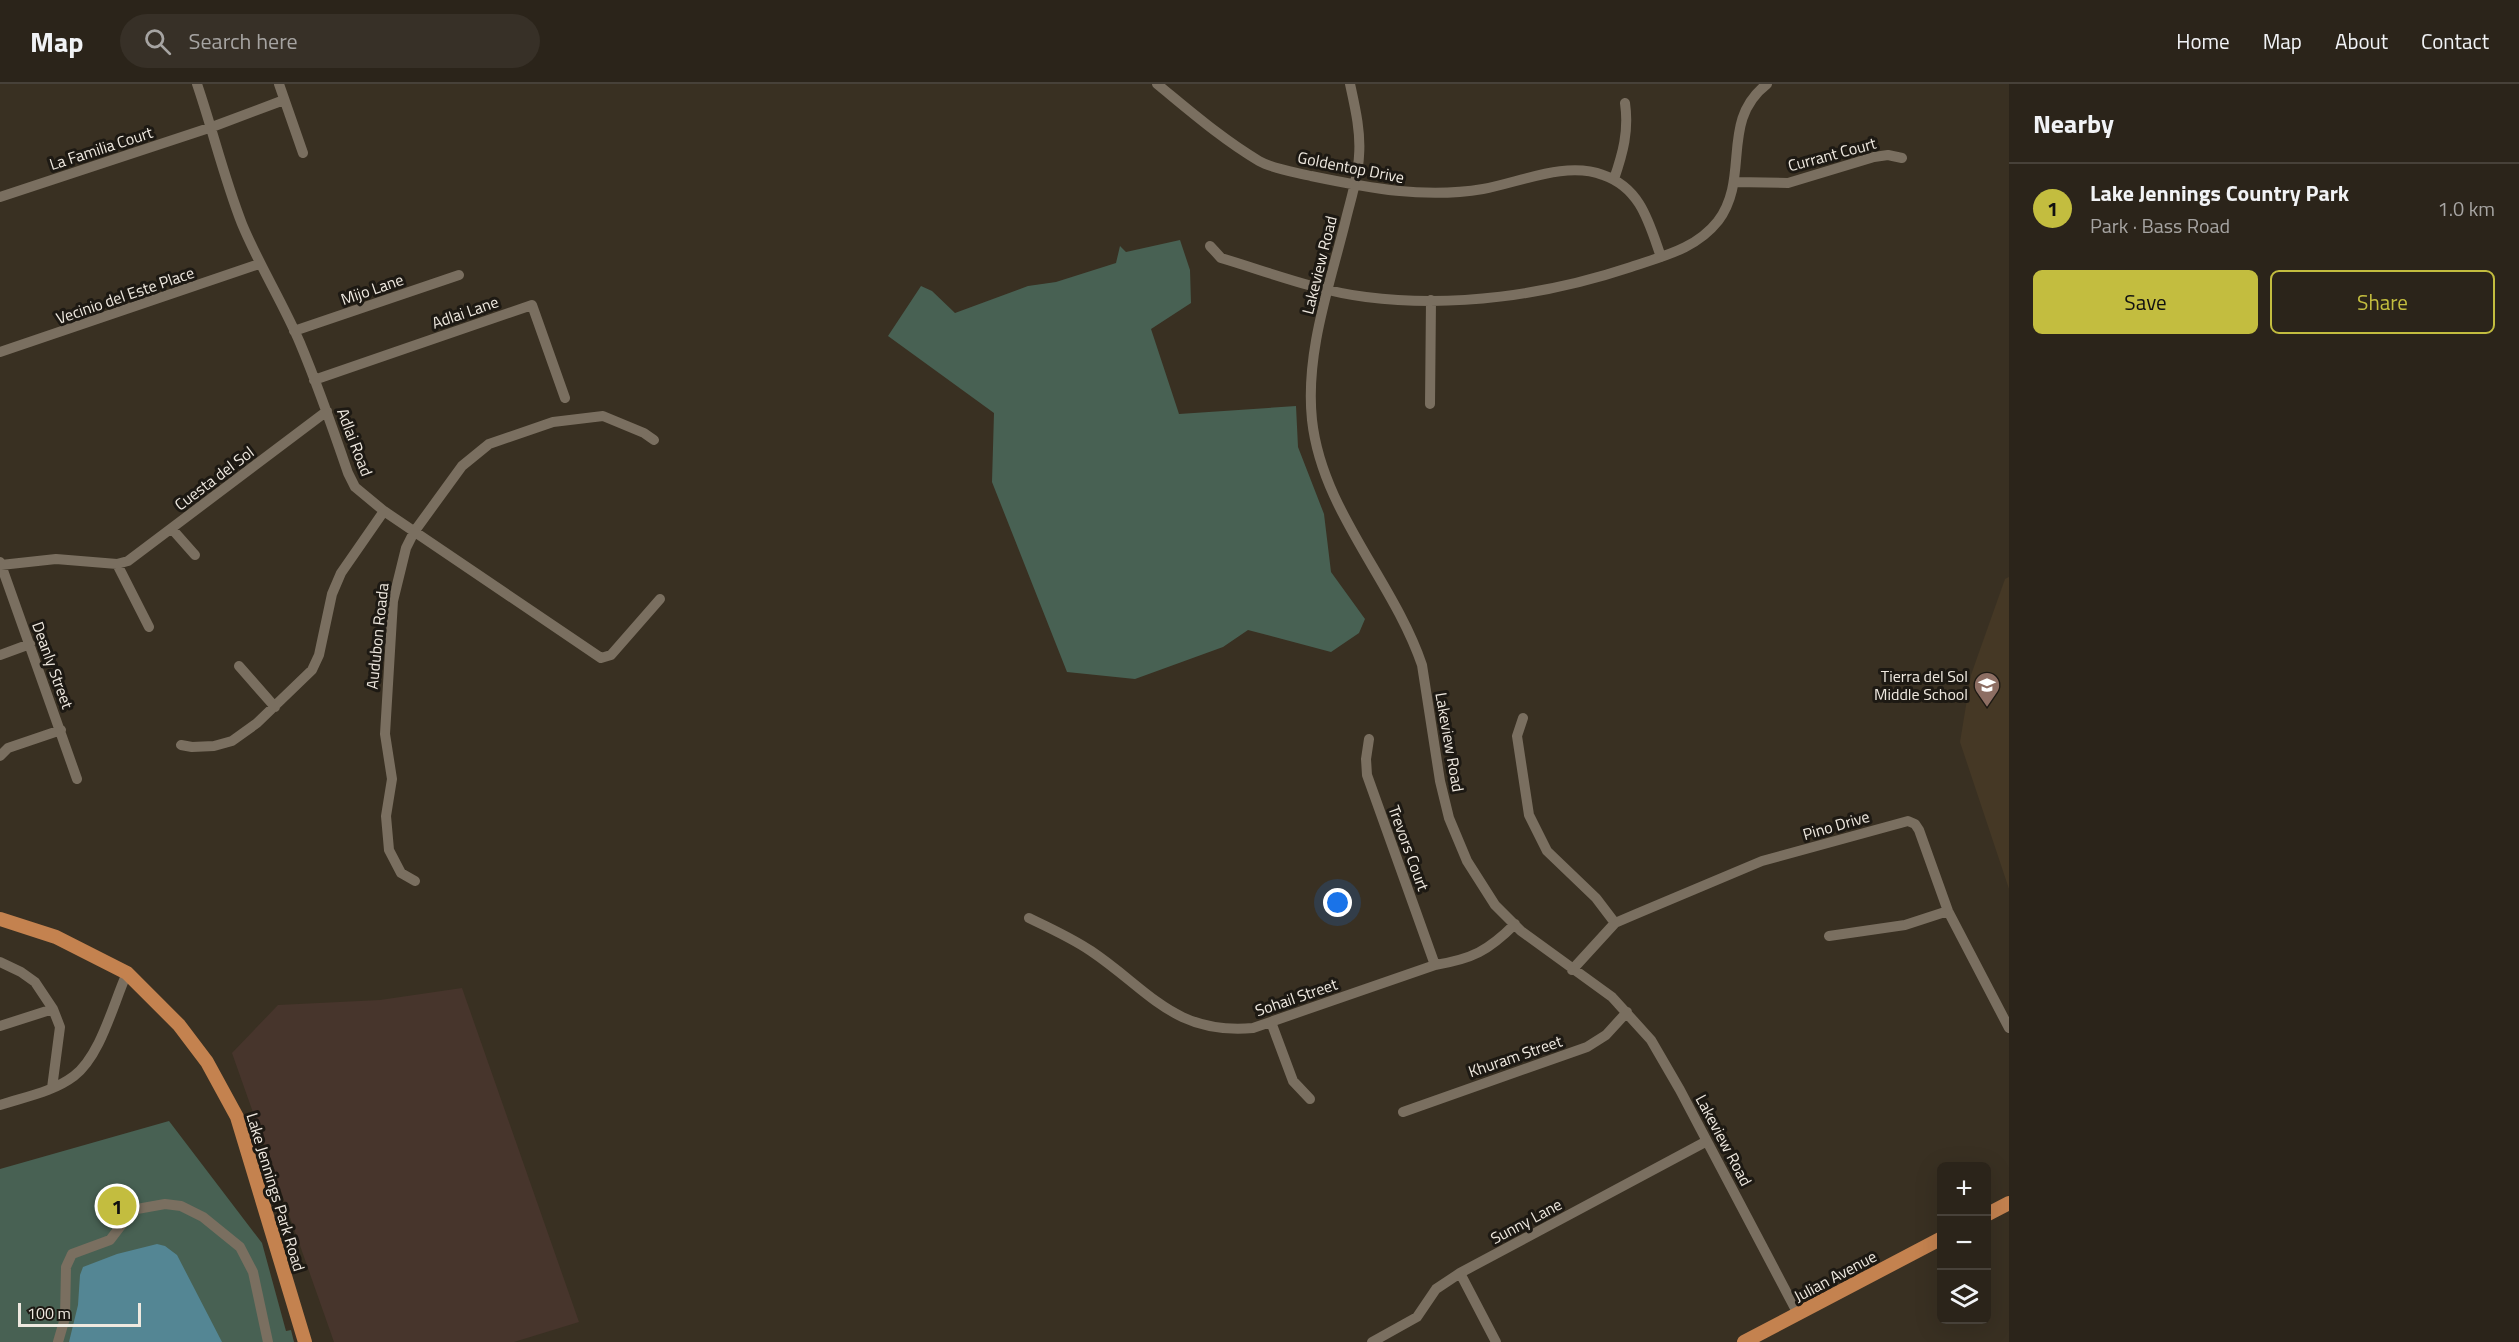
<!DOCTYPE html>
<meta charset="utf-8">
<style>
body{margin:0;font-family:"Titillium Web",sans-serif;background:#373027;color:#f1f3f6}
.controls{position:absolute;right:18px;bottom:18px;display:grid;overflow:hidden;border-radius:9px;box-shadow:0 6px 24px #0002}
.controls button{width:54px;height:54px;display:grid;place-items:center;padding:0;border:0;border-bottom:2px solid #474139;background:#2b241a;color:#f1f3f6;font:30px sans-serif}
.scale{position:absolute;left:18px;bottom:15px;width:123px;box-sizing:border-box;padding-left:6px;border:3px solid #efe9e0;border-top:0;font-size:16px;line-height:21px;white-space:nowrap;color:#efe9e0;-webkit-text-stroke:4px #1d1913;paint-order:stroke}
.you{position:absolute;left:1338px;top:819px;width:21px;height:21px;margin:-15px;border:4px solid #fff;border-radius:50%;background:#1a73e8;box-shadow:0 0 0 9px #1a73e833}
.badge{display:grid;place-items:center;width:39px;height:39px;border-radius:50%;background:#c3bd3f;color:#111;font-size:20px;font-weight:700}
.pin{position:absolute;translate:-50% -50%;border:3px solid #fff;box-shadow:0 2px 6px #0006}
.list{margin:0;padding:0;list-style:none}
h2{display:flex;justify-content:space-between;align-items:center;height:78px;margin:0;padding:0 24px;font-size:26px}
h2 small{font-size:20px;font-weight:400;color:#a6a4a2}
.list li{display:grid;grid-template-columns:39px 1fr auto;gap:18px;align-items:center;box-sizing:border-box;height:90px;padding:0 24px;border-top:2px solid #474139}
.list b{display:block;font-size:22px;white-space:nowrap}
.list p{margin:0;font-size:20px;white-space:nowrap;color:#a6a4a2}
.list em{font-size:20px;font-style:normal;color:#a6a4a2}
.actions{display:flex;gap:12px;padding:18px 24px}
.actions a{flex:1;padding:14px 0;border:2px solid #c3bd3f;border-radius:9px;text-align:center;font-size:21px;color:#c3bd3f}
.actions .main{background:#c3bd3f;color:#111}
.icon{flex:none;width:33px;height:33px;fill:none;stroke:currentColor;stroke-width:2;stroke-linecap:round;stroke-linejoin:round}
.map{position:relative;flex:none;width:2009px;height:1258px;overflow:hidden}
header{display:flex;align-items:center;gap:36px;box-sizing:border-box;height:84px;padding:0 30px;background:#2b241a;border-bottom:2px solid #474139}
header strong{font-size:28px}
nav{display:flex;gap:33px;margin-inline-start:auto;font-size:21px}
.search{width:420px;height:54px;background:#373027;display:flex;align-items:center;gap:15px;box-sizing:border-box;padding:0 21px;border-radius:33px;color:#a6a4a2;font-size:22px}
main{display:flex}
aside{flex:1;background:#2b241a}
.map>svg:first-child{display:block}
.built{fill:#453825}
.industrial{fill:#47352c}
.green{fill:#486153}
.water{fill:#548694}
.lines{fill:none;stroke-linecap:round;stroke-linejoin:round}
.minor{stroke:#7a6f60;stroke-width:10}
.major{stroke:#c4824f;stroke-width:14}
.labels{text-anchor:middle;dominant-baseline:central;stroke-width:6;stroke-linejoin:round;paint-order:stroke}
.street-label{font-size:16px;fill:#efe9e0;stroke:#1d1913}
.poi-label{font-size:16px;fill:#efe9e0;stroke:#1d1913;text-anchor:end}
</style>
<header>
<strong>Map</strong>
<div class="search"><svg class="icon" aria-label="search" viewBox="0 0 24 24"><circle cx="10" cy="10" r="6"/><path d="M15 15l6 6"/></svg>Search here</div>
<nav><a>Home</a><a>Map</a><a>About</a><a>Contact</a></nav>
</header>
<main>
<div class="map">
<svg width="2009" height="1258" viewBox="0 0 2009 1258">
<rect width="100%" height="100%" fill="#393022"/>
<path class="built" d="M2009 493V805L1960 658 1971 591 2005 495Z"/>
<path class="industrial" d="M462 904 579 1238 514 1258H334L232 969 278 921 380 916Z"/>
<path class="green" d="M1180 156 1190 186 1191 219 1151 245 1179 330 1296 322 1298 363 1324 430 1331 488 1365 535 1359 549 1331 568 1248 546 1223 563 1135 595 1067 588 992 398 994 329 888 252 921 202 932 207 955 229 1028 202 1056 198 1116 179 1120 162 1126 168Z
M169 1037 262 1159 286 1247 291 1246 294 1258H0V1085Z"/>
<path class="water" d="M157 1160 165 1162 177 1171 222 1258H69L78 1221 80 1191 83 1183 117 1170Z"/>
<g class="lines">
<path class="minor" d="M197 0C213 47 224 94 242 140 259 181 283 219 300 259 318 302 333 345 348 389L355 403 384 427 601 574 611 571 660 515
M279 0 303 69
M1157 0C1190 27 1222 55 1259 77 1273 85 1295 88 1311 92 1369 104 1424 115 1483 105 1521 98 1566 77 1603 91 1641 104 1649 139 1661 173
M1350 0C1355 23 1361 48 1359 72 1358 95 1350 117 1345 139 1329 203 1305 270 1312 336 1322 427 1393 496 1422 581L1440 697 1449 734 1467 777 1495 821 1521 847 1612 913 1651 956 1680 1006 1798 1230
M1614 95C1623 69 1629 47 1625 19
M1735 98 1788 99 1874 73 1888 71 1902 74
M0 113 212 43 284 16
M1210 162 1221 174C1268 188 1317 207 1366 213 1455 224 1547 211 1631 183 1663 172 1696 165 1718 137 1751 93 1719 37 1767 0
M294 247 459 191
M0 268 259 180
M314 296 532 221 565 314
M1430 320 1431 216
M172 445 195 471
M0 478 77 695
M117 480 128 477 327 327
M1 481 56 475 117 480 149 543
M0 571 30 560
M239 582 275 623
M1523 634 1517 652 1529 731 1547 767 1596 814 1615 839
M1369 655 1366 675 1367 691 1435 881
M181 661 192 663 214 662 232 657 257 639 312 586 319 571 332 510 341 489 384 427
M0 672 8 664 61 646
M415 797 401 789 389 766 386 732 392 695 385 650 393 517 406 464 414 448 462 382 489 360 553 338 603 332 644 349 654 356
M1029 834C1050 844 1072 854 1091 867 1149 906 1174 951 1253 944L1435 881C1472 875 1488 867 1515 840
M1829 852 1905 841 1948 827
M0 878 21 888 35 898 53 925 60 943 52 1004
M1572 886 1615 839 1636 830 1762 777 1908 737 1915 740 1919 746 1948 827 2009 944
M1271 938 1293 997 1310 1015
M0 942 53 925
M0 1021C24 1013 53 1008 74 992 101 971 113 920 127 889
M1403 1028 1587 963 1606 951 1627 928
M1460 1189 1496 1258
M58 1258 65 1234 66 1183 72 1170 110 1156 129 1131 137 1125 165 1120 181 1122 203 1133 240 1163 253 1188 268 1258
M1372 1258 1417 1233 1436 1205 1460 1189 1707 1057"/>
<path class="major" d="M0 835 56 853 127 889 179 941 207 978 237 1033 305 1258
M1986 1131 2009 1119
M1744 1258 1942 1154"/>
</g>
<defs>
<g id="school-pin" transform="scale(1.35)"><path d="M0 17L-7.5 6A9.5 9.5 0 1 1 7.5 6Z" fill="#8d6e63" stroke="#1d1913"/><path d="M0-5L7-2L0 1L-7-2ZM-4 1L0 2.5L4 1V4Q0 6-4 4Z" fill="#fff"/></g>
</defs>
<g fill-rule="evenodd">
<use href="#school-pin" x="1987" y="601"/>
</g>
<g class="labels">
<g class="street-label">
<text transform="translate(101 64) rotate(-18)">La Familia Court</text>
<text transform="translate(1832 70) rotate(-15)">Currant Court</text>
<text transform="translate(1351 83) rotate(11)">Goldentop Drive</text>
<text transform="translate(1319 181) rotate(-76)">Lakeview Road</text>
<text transform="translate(372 205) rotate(-19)">Mijo Lane</text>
<text transform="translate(125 211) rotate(-19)">Vecinio del Este Place</text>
<text transform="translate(465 228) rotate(-19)">Adlai Lane</text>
<text transform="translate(355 358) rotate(69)">Adlai Road</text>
<text transform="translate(214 394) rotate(-37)">Cuesta del Sol</text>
<text transform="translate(377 552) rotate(-84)">Audubon Roada</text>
<text transform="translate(53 581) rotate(70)">Deanly Street</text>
<text transform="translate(1450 658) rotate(80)">Lakeview Road</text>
<text transform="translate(1836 741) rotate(-16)">Pino Drive</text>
<text transform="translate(1409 764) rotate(70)">Trevors Court</text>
<text transform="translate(1296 913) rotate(-19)">Sohail Street</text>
<text transform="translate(1515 972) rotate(-19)">Khuram Street</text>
<text transform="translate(1724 1056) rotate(62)">Lakeview Road</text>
<text transform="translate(276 1108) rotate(73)">Lake Jennings Park Road</text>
<text transform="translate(1526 1137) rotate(-28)">Sunny Lane</text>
<text transform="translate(1835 1192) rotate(-28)">Julian Avenue</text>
</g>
<g class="poi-label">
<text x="1968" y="592">Tierra del Sol<tspan x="1968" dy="18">Middle School</tspan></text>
</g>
</g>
</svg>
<div class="controls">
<button>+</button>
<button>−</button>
<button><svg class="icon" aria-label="layers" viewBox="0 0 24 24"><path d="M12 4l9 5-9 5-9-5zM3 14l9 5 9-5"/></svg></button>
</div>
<div class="scale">100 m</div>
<div class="you"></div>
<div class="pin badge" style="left:117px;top:1122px">1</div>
</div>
<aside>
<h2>Nearby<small></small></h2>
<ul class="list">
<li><span class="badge">1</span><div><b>Lake Jennings Country Park</b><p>Park · Bass Road</p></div><em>1.0 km</em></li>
</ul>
<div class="actions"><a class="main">Save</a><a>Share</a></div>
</aside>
</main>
